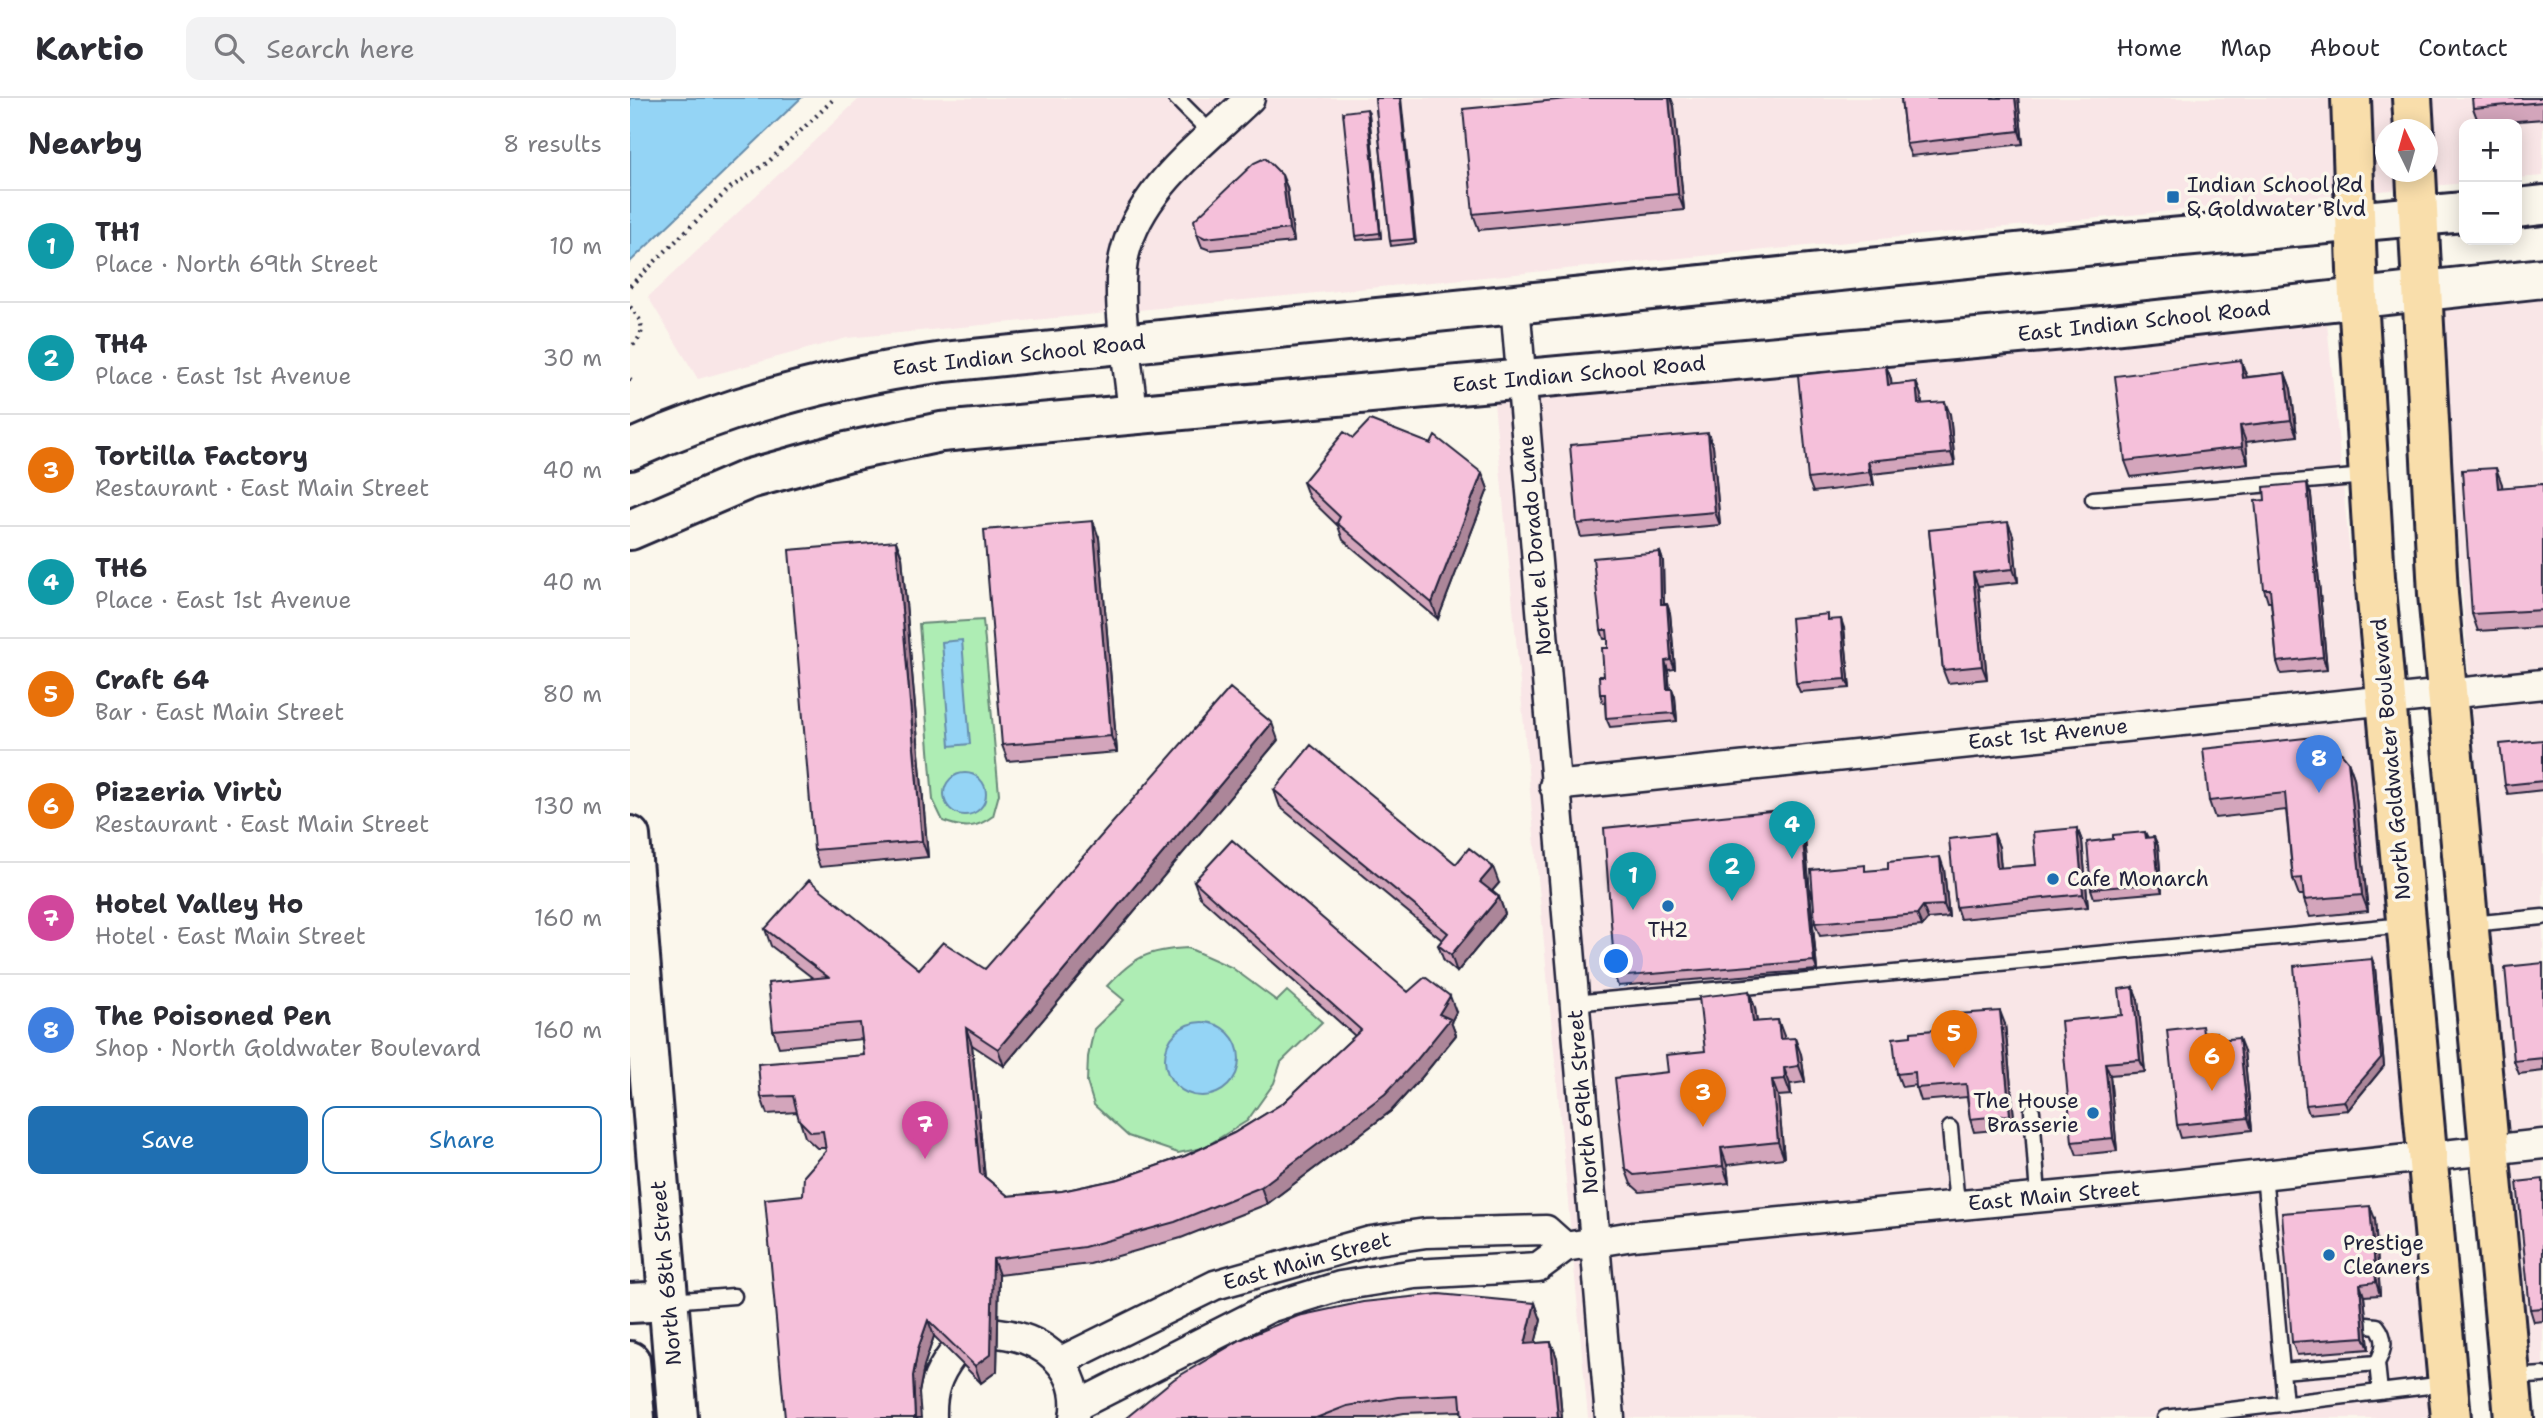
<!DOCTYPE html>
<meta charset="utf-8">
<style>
body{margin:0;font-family:"Shantell Sans",sans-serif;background:#f2f2f3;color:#2b2b33}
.controls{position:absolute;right:21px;top:21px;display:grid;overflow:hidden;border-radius:14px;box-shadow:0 4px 18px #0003}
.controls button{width:63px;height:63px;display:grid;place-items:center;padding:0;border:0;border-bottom:2px solid #e1e1e2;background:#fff;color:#2b2b33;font:35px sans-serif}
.compass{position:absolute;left:1745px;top:21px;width:63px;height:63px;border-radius:50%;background:#fff;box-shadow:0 4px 18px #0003;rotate:355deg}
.you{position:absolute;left:987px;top:864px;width:24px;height:24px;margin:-18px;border:5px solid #fff;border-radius:50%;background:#1a73e8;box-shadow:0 0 0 10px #1a73e833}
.badge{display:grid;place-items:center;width:46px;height:46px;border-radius:50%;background:#1f6fb2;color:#fff;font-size:23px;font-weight:700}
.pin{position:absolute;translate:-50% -58px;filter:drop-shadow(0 2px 4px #0008)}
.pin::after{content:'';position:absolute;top:37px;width:24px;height:21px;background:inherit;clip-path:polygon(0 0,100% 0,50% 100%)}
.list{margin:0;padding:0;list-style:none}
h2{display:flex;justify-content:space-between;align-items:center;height:91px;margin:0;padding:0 28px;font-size:30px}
h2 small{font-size:23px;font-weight:400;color:#7c7c81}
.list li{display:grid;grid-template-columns:46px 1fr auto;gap:21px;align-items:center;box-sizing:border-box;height:112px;padding:0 28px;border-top:2px solid #e1e1e2}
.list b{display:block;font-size:26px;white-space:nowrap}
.list p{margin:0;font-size:23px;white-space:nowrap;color:#7c7c81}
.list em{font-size:23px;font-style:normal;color:#7c7c81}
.actions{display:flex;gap:14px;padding:21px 28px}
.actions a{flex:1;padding:16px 0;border:2px solid #1f6fb2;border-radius:14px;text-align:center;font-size:24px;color:#1f6fb2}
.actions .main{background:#1f6fb2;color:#fff}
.icon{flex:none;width:38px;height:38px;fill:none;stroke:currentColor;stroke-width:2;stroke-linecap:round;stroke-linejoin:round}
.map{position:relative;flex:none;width:1913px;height:1320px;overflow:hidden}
header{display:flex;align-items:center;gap:42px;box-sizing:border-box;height:98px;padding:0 35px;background:#fff;border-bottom:2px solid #e1e1e2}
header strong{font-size:33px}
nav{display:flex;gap:38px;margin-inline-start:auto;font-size:24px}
.search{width:490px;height:63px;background:#f2f2f3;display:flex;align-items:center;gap:18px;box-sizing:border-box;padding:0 24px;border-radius:14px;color:#7c7c81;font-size:26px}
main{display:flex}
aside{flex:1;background:#fff}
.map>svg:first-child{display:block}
.built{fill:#f9e6e7;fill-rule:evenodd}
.green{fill:#aeedb4;stroke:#688878;stroke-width:2}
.water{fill:#94d4f5;stroke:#668dab;stroke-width:2}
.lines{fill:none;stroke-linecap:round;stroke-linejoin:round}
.lane-casing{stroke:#22223b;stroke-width:19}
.street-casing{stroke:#22223b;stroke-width:33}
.secondary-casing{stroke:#22223b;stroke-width:44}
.primary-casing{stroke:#22223b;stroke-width:44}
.path{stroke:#22223b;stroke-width:4.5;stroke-dasharray:2 5;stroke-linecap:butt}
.lane{stroke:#fbf7ec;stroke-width:14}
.street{stroke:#fbf7ec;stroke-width:28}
.secondary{stroke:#fbf7ec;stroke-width:38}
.primary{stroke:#f9deab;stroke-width:38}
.wall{fill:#d3a5bb;stroke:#22223b;stroke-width:2}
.shaded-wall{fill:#ac8699;stroke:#22223b;stroke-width:2}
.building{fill:#f5c0da;stroke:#22223b;stroke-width:2}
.poi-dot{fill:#1f6fb2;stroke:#fbf7ec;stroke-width:2.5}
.labels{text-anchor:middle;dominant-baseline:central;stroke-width:7;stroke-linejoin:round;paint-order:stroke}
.poi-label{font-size:21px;fill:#22223b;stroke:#fbf7ec;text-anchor:start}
.street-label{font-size:21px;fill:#22223b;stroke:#fbf7ec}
</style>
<header>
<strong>Kartio</strong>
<div class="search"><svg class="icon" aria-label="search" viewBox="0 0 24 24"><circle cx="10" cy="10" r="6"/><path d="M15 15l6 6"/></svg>Search here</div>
<nav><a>Home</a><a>Map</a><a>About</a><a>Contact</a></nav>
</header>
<main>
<aside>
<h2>Nearby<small>8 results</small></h2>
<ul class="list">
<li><span class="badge" style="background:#0f9aa8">1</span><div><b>TH1</b><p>Place · North 69th Street</p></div><em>10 m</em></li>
<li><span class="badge" style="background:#0f9aa8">2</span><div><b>TH4</b><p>Place · East 1st Avenue</p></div><em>30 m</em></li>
<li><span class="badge" style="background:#e8710a">3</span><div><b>Tortilla Factory</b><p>Restaurant · East Main Street</p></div><em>40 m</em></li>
<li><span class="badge" style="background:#0f9aa8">4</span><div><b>TH6</b><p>Place · East 1st Avenue</p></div><em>40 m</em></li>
<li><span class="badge" style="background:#e8710a">5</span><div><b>Craft 64</b><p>Bar · East Main Street</p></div><em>80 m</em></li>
<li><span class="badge" style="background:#e8710a">6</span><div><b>Pizzeria Virtù</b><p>Restaurant · East Main Street</p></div><em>130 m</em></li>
<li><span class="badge" style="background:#d1479c">7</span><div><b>Hotel Valley Ho</b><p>Hotel · East Main Street</p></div><em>160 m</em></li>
<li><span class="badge" style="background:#3f7fe0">8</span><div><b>The Poisoned Pen</b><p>Shop · North Goldwater Boulevard</p></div><em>160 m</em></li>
</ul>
<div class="actions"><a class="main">Save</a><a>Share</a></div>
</aside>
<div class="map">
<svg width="1913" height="1320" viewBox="0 0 1913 1320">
<rect width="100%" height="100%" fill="#fbf7ec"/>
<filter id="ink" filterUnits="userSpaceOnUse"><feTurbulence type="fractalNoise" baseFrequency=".0143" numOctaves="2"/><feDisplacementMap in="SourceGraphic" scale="14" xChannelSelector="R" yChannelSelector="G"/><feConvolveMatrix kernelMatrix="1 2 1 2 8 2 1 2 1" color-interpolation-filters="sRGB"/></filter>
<g filter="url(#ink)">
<path class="built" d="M230 0H1913V78L1887 80V26H1834V85L217 240 68 281 18 199ZM1756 32H1798V74H1756Z
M1913 193V1271L1895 1273 1809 207Z
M1697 225 1805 1320H958L864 304Z"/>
<path class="green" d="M353 522 369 696 363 718C346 731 333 731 313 723L303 702 289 526Z
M558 850 601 869 647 903 657 893 692 924 651 964 644 985 617 1023 573 1050 548 1055 498 1038 464 1007 457 984 458 959 464 931 494 902 477 888C504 859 517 852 558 850Z"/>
<path class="water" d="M0 0H171L0 164Z
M332 542 340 646 320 648 312 544Z
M314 696a21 21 0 1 1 42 0a21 21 0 1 1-42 0Z
M535 961a37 37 0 1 1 74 0a37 37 0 1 1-74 0Z"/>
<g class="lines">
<g class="lane-casing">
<path id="lane" d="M546 0 582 36
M1463 401 1736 378
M1841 826 1913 819
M944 905 1775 827
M1402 1013 1408 1099
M1320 1030 1327 1107
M1634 1076 1655 1306
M40 1203 104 1198
M1737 1227 1747 1228C1757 1241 1754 1252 1747 1265
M1652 1273 1747 1265 1750 1294
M1883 1279 1913 1277
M1535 1320 1815 1286"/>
</g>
<g class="street-casing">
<path id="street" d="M885 206 980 1320
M503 316C499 272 490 226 491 183 493 102 568 51 620 0
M924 688 1913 586
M368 1235C413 1240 453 1270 444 1320
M431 1263 585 1187 741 1143 796 1135 916 1132 935 1149
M446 1308 639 1210 710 1188 785 1176 908 1169 935 1149 1003 1138 1532 1088 1913 1046
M302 1320C301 1294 307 1277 322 1257"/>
</g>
<g class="secondary-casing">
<path id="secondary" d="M1887 110 1913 107
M0 352C100 307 206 279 314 264L1485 145 1834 114
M0 432 119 381 216 354 311 334 1445 231 1913 180
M0 738 48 1320
M0 1205 38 1203
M0 1263 5 1320"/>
</g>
<g class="primary-casing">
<path id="primary" d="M1721 0 1728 200 1745 479 1821 1320
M1782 0 1784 32
M1786 74 1808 496 1884 1320"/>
</g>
<path class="path" d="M0 188 100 90 137 65 205 0
M0 209C15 225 16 236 0 250
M0 281 5 285"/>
<use href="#lane" class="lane"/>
<use href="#street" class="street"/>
<use href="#secondary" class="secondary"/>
<use href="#primary" class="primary"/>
</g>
<path class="wall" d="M745 0 786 145 761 148 760 143Z
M1271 0H1388L1393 46 1281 58 1276 46Z
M1913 0V21L1849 26 1843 10Z
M1044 8 1054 112 849 132 843 116Z
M737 11 739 16 751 140 727 142 726 138Z
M657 89 664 144 580 152 572 149 567 136Z
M1256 268 1261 281V287L1286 284 1291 297 1292 306 1320 316 1325 367 1242 376 1244 387 1183 394 1178 381Z
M1655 275 1661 291 1667 338 1616 344 1618 365 1501 379 1495 363 1617 279Z
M723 340 801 346 852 375 858 391 808 521 713 442 708 428 679 400 673 384Z
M1083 348 1090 427 951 439 947 426Z
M1872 386V390L1913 386V529L1848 533 1842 516Z
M1681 397 1697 572 1651 576 1647 564 1641 504H1638L1634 491Z
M1299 432 1383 437 1388 484 1348 488 1357 581 1318 585 1313 572Z
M469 440 487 654 378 663 372 647Z
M1030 454 1033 463 1034 506H1037L1040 515 1045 571 1038 572 1040 591H1042L1045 599 1047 623 980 629 976 620 975 605H973L970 596 974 578 978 550V541H974L971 532Z
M272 459 298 759 190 769 184 752Z
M1200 522 1214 530 1220 590 1170 594 1166 585Z
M648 642 374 968 342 947 355 1079 378 1098 432 1093 489 1081 555 1058 604 1035 653 1005 725 938 570 799 564 783 778 894 826 914 821 924 826 937 792 979 761 1013 637 1106 551 1140 460 1166 369 1177 367 1273 351 1285 304 1238 294 1268 289 1295 173 1097 196 1053 195 1050H187L175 1039 167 1014 137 1016 131 999 234 957 232 941 149 949 143 932 184 881 141 848 135 831 289 871H355Z
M1913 642V692L1878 696 1875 687Z
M1718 663 1724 680 1738 813 1680 819 1674 802V797H1669L1663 781 1656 712 1585 720 1579 703Z
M644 692 826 766 869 785 862 793 869 799 875 816 827 874 814 863 808 847 812 842 650 709Z
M1173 719 1187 872 988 888 985 879Z
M1447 730 1452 743 1458 809 1330 821 1326 809 1364 736 1369 749 1371 770 1406 767Z
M1515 734 1518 740 1524 739 1528 748 1532 794 1464 800 1461 791 1483 741Z
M1314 771 1319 819 1298 821 1292 828 1190 838 1185 825 1237 773Z
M1742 861 1745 870 1754 968 1718 1012 1679 1016 1676 1007Z
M1913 865V973L1889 976 1884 963Z
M1503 889 1508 902 1515 974 1480 977 1487 1053 1447 1057 1442 1044Z
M1119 893 1125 910 1127 924 1148 922 1154 941 1171 956 1175 984 1160 986 1161 997 1148 998 1154 1060 1097 1067 1099 1085 1010 1094 1001 1086 995 1070 1038 974 1075 953Z
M1375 926 1385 1030 1344 1034 1340 1021 1337 999 1291 1003 1286 987 1272 989 1267 976 1281 938 1329 930Z
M1575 935 1614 953 1622 1032 1551 1040 1547 1027Z
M1913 1081V1223L1904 1224 1900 1211Z
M1745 1121 1750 1197 1734 1198 1739 1251 1667 1257 1662 1244Z
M905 1205 911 1222 905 1245 921 1244 927 1260 932 1320H832L831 1313 774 1315 748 1320H496Z"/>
<path class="shaded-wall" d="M770 0H771L786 145 784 141Z
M1039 0H1041L1044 8 1054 112 1048 96Z
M1385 0H1388L1393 46 1389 33Z
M737 11 739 16 751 140 750 135Z
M652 77 657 89 664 144 659 131Z
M1611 262 1617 279 1619 296 1613 280Z
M1256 268 1261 281 1263 300 1258 287Z
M1655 275 1661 291 1667 338 1661 322Z
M1286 284 1291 297 1293 319 1288 306Z
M1315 304 1320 316 1325 367 1321 355Z
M1610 328 1616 344 1618 365 1612 349Z
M1078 335 1083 348 1090 427 1085 414Z
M1238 363 1242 376 1244 387 1239 374Z
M1866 370 1872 386 1874 406 1868 390Z
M852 375 858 391 808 521 802 505Z
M1677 385 1681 397 1697 572 1693 559Z
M463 423 469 440 487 654 481 638Z
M1378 424 1383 437 1388 484 1383 471Z
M266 443 272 459 298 759 292 743Z
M1030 454 1033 463 1034 515 1031 506Z
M1343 475 1348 488 1357 581 1352 568Z
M1037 506 1040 515 1045 571 1041 562Z
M1211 521 1214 530 1220 590 1216 581Z
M1035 563 1038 572 1040 600 1037 591Z
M1042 591 1045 599 1047 623 1044 615Z
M642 625 648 642 374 968 368 951Z
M1718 663 1724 680 1738 813 1732 797Z
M1170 710 1173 719 1187 872 1184 863Z
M1447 730 1452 743 1458 809 1453 796Z
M1364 736 1369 749 1372 783 1367 770Z
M1524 739 1528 748 1532 794 1529 785Z
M1310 759 1314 771 1319 819 1314 807Z
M863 769 869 785 856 800 850 784Z
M869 799 875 816 827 874 821 857Z
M1293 808 1298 821 1292 828 1287 816Z
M1742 861 1745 870 1754 968 1718 1012 1714 1003Z
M1503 889 1508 902 1515 974 1510 962Z
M1119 893 1125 910 1129 941 1123 924Z
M820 898 826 914 821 924 826 937 792 979 761 1013 637 1106 631 1089 809 916Z
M1370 913 1375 926 1385 1030 1380 1017Z
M1148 922 1154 938 1156 958 1150 941Z
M336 930 342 947 356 1092 350 1075Z
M1165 940 1171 956 1175 984 1169 968Z
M1609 940 1614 953 1622 1032 1618 1020Z
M1475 965 1480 977 1487 1053 1483 1040Z
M1154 970 1160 986 1161 997 1155 981Z
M1142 982 1148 998 1154 1060 1148 1044Z
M1091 1050 1097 1067 1099 1085 1093 1068Z
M1740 1108 1745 1121 1750 1197 1746 1184Z
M363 1161 369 1177 367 1273 351 1285 345 1268Z
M1730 1186 1734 1198 1739 1251 1734 1239Z
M905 1205 911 1222 901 1262 895 1246Z
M298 1222 304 1238 294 1268 289 1295 291 1320H285L283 1278 288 1251Z
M921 1244 927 1260 932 1320H928Z"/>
<path class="building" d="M745 0H770L784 141 760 143Z
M947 0H1039L1048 96 843 116 833 11Z
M1271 0H1385L1389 33 1276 46Z
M1842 0H1913V4L1843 10Z
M737 11 750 135 726 138 713 14Z
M635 60 652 77 659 131 575 140 567 136 564 122 624 65Z
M1611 262 1613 280 1655 275 1661 322 1610 328 1612 349 1495 363 1485 278Z
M1256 268 1258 287 1286 284 1288 306 1315 304 1321 355 1238 363 1239 374 1178 381 1168 277Z
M740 322 801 346 805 338 852 375 802 505 707 425 710 419 673 384 714 334 723 340Z
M1078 335 1085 414 947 426 940 347Z
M1866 370 1868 390 1913 386V512L1842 516 1832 372Z
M1677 385 1693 559 1647 564 1640 491H1634L1625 403 1635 402 1634 389Z
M463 423 481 638 372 647 354 432Z
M1378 424 1383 471 1343 475 1352 568 1313 572 1299 432Z
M266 443 292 743 184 752 159 452Z
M1030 454 1031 506H1037L1041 562 1035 563 1037 591H1042L1044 615 976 620 975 596H970L969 578H974L972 550H978V541L977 532H971L963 460Z
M1198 516V522L1211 521 1216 581 1166 585 1161 520Z
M600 590 642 625 368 951 336 930 350 1075 378 1098 432 1093 489 1081 555 1058 604 1035 653 1005 731 932 564 783 602 742 778 894 795 879 820 898 809 916 820 921 786 963 755 996 631 1089 545 1124 454 1149 363 1161 361 1256 345 1268 298 1222 288 1251 283 1278 285 1320H155L135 1101 173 1097 174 1078 196 1053 193 1033 181 1034 169 1022 163 998 131 999 128 966 234 957 230 925 143 932 138 885 198 879 135 831 179 782 289 871 313 844 355 871Z
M1684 639 1705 647 1718 663 1732 797 1674 802 1672 780 1663 781 1655 695 1579 703 1573 651Z
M1913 642V683L1875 687 1870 646Z
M681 647 826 766 839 750 863 769 850 784 869 799 821 857 808 847 818 835 644 692Z
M1170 710 1184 863 985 879 974 730Z
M1447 730 1453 796 1326 809 1319 741 1364 736 1367 770 1406 767 1403 734Z
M1515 734 1516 740 1524 739 1529 785 1461 791 1457 744 1483 741V737Z
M1310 759 1314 807 1293 808 1287 816 1185 825 1181 772 1235 767V773L1258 771V764Z
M1742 861 1751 960 1714 1003 1676 1007 1664 868Z
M1913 865V960L1884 963 1875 869Z
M1503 889 1510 962 1475 965 1483 1040 1442 1044 1431 923 1492 917 1489 891Z
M1119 893 1123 924 1148 922 1150 941 1165 940 1169 968 1154 970 1155 981 1142 982 1148 1044 1091 1050 1093 1068 1004 1077 995 1070 985 980 1038 974 1036 957 1075 953 1069 899Z
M1370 913 1380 1017 1340 1021 1336 986 1286 990 1285 974 1267 976 1263 940 1281 938V934L1329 930 1328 916Z
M1572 928 1573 935 1586 934 1587 942 1609 940 1618 1020 1547 1027 1537 932Z
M1913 1081V1210L1900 1211 1887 1084Z
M1740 1108 1746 1184 1730 1186 1734 1239 1662 1244 1652 1115Z
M809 1196 905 1205 895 1246 921 1244 928 1320H832L830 1296 768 1299 717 1308 686 1320H496L544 1281 612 1241 668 1218 733 1204Z"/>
</g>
<g class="poi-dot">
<rect x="1536" y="92" width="14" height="14" rx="3.5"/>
<circle cx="1423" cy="781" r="7"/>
<circle cx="1038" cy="808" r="7"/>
<circle cx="1463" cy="1015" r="7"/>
<circle cx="1699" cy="1157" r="7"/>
</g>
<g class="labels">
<g class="poi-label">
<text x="1557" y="87">Indian School Rd<tspan x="1557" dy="24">&amp; Goldwater Blvd</tspan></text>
<text x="1437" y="781">Cafe Monarch</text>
<text x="1038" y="832" text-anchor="middle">TH2</text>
<text x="1449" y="1003" text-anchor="end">The House<tspan x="1449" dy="24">Brasserie</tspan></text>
<text x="1713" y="1145">Prestige<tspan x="1713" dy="24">Cleaners</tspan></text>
</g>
<g class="street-label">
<text transform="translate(1514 223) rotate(-6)">East Indian School Road</text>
<text transform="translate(389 257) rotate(-6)">East Indian School Road</text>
<text transform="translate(949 276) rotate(-5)">East Indian School Road</text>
<text transform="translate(905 447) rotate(-95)">North el Dorado Lane</text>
<text transform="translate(1418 636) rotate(-6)">East 1st Avenue</text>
<text transform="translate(1761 661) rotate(-95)">North Goldwater Boulevard</text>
<text transform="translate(953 1004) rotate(-95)">North 69th Street</text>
<text transform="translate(1424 1098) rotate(-5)">East Main Street</text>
<text transform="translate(677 1163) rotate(-15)">East Main Street</text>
<text transform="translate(36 1175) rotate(-95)">North 68th Street</text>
</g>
</g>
</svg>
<div class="controls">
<button>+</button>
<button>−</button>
</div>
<svg class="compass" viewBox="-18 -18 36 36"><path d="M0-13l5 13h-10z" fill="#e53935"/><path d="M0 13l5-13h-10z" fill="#7c7c81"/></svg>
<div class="you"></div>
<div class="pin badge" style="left:1003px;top:812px;background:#0f9aa8">1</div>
<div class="pin badge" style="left:1102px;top:803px;background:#0f9aa8">2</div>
<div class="pin badge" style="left:1073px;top:1029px;background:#e8710a">3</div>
<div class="pin badge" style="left:1162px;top:761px;background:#0f9aa8">4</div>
<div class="pin badge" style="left:1324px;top:970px;background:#e8710a">5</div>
<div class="pin badge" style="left:1582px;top:993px;background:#e8710a">6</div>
<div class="pin badge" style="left:295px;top:1061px;background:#d1479c">7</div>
<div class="pin badge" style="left:1689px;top:695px;background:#3f7fe0">8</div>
</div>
</main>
